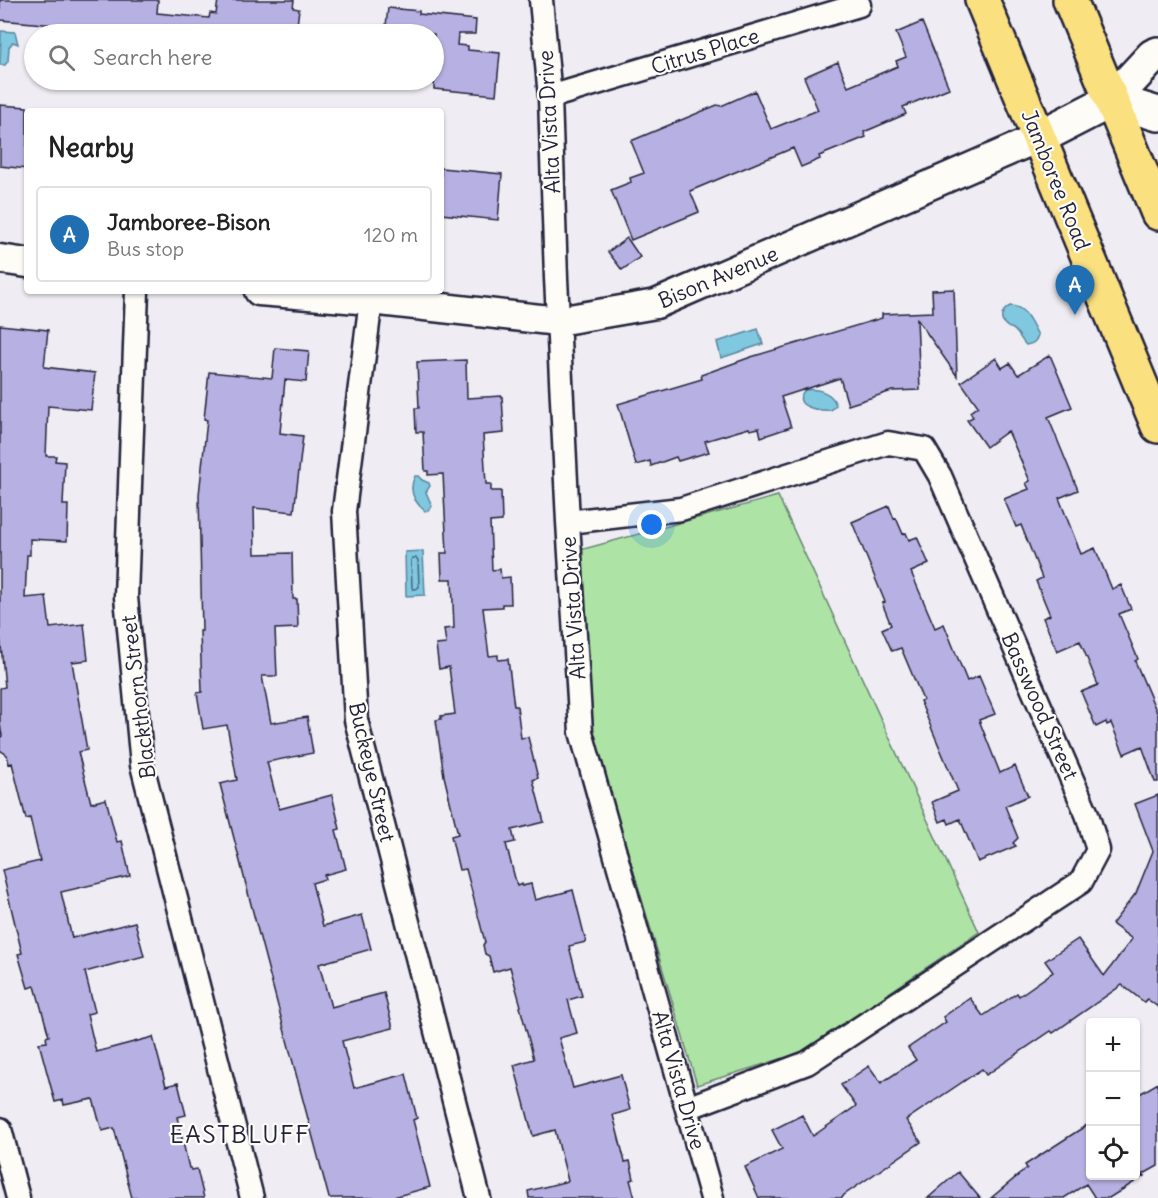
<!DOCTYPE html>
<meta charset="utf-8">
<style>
body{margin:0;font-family:Delius,sans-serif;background:#f2f2f2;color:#222}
.controls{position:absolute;right:18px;bottom:18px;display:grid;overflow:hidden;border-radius:6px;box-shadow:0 2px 4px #0004}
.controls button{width:54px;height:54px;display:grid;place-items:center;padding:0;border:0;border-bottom:2px solid #e0e0e0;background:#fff;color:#222;font:30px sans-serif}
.you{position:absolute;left:652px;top:525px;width:21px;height:21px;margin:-15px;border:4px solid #fff;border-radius:50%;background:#1a73e8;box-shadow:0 0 0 9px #1a73e833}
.badge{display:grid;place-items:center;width:39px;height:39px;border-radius:50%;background:#1f6fb2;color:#fff;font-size:20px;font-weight:700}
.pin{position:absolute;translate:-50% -50px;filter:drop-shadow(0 2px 3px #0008)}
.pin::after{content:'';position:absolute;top:32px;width:21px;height:18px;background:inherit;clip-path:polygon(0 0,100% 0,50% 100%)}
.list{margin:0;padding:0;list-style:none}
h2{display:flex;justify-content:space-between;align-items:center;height:78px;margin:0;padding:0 24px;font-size:26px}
h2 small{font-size:20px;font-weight:400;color:#767676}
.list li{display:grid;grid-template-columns:39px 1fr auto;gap:18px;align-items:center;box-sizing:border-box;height:96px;margin:0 12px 12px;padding:0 12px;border:2px solid #e0e0e0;border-radius:6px}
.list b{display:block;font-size:22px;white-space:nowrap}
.list p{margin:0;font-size:20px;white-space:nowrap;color:#767676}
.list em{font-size:20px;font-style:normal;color:#767676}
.icon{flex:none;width:33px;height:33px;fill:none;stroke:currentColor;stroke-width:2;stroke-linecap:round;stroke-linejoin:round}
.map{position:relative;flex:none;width:1158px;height:1198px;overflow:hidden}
.search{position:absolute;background:#fff;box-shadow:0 2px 4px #0004;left:24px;top:24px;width:420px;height:66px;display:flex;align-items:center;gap:15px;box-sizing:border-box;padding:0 21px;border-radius:33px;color:#767676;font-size:22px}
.panel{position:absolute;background:#fff;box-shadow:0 2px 4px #0004;left:24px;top:108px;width:420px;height:186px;border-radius:6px}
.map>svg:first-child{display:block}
.green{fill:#ade4a6;stroke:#688370;stroke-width:1.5}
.water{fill:#7fc8e0;stroke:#5a869e;stroke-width:1.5}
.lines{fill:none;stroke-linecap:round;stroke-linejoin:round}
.shore{stroke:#47647d;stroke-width:1.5}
.building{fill:#b7b0e2;stroke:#22223b;stroke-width:1.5}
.minor-casing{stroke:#22223b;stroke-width:27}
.tertiary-casing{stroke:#22223b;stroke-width:33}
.secondary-casing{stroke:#22223b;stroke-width:38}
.primary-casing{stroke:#22223b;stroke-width:38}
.minor{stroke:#fdfcf7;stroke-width:22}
.tertiary{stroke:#fdfcf7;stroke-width:28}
.secondary{stroke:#fdfcf7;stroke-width:33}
.primary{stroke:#fbe080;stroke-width:33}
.labels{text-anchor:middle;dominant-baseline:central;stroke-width:4.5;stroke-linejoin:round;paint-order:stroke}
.street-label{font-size:21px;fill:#22223b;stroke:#fdfcf7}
.quarter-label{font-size:24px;letter-spacing:1.5px;fill:#22223b;stroke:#fdfcf7}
</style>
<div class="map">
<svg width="1158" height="1198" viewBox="0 0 1158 1198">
<rect width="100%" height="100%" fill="#efedf3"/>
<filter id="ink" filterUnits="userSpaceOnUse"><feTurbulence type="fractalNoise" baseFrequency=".0167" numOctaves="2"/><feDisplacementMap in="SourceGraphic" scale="12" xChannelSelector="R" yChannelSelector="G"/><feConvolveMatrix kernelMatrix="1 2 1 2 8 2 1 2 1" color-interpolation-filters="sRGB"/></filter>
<g filter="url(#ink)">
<path class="green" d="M778 496 979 932 800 1053 697 1085 594 738 580 550Z"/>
<path class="water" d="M1 31 15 32 18 44 13 42 9 47 8 61 5 65H0Z
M1010 306C1026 306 1031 323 1038 335 1036 342 1033 344 1026 345 1021 340 1018 332 1013 329 1011 328 1009 328 1008 327 998 321 1001 311 1010 306Z
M758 329 763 344 721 358 717 342Z
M805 390C817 388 832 392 836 405L831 410C820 411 789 407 805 390Z
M415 476H418L422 480 429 483 430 486 426 492 432 506 428 510 425 511C414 502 408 490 415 476Z
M423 551 425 595 406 596 405 552Z"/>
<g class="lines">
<path class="shore" d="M412 558H416L418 560 419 587 416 589H413L412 587 411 561Z"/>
</g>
<path class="building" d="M0 0H158L157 13 209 18 210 13 216 14 218 0H294L293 8 299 9 296 34H155L0 20Z
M388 8 419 11V14L476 20 475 34H458L457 45 468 46V50L500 53 496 95 434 89V70L436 48H434V34H385Z
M922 22 949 88 903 107 906 114 864 132 866 137 819 156 820 159 801 167 793 148 690 191 699 212 631 240 611 190 631 182 630 178 644 173 631 141 717 105 721 106 755 91 771 129 818 110 804 77 838 62 848 87 898 66 896 61 906 57 896 33Z
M0 105 27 107V169L0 166Z
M441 168 502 174 498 220 441 214Z
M627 238 640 257 622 270 608 252Z
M954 289 957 376 917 319 920 390 892 391 848 405 840 378 781 397 791 427 761 437 759 428 750 430 749 428 705 441 709 452 678 461 676 457 651 466 650 461 636 465 618 404 702 379 701 375 751 357 882 318V314L933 312 932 290Z
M0 325 48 330 44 367 95 373 91 410 48 406 46 456H56L55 461 65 462 63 505H68L67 541 30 539V555H27L25 598 46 596 50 628 84 624 88 660 72 662 87 750 78 752 91 803 106 799 117 842 122 841 130 876 61 892 72 938 135 922 144 956 85 972 95 1012 87 1014 96 1052 153 1037 166 1086 178 1083 186 1115 177 1117 189 1168H191V1170L197 1169 204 1198H132L114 1128 102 1131 93 1099 64 1105 63 1100 55 1102 39 1043 47 1042 46 1037 49 1036 35 986 28 988 18 954 22 953 2 870 40 861 30 818 26 819 12 763 9 764 7 755 0 750V738L2 736 0 724V688L5 687 0 635Z
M275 348 309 351 306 382 285 380 280 433 303 436 294 512 254 508 255 554 292 553 293 599H297L298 628 275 629 277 676H262L271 723 307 717 313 753 267 762 279 809 332 795 340 829 336 830 346 869 324 875 325 879 312 883 323 926 362 915 371 949 319 964 331 1007 384 993 393 1028 342 1041 354 1088 406 1074 417 1118 413 1120 430 1187 390 1198H329L253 912 220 784 237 780 227 725 203 729 197 693 202 692 200 631H202L199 495 207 420 204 419 209 372 272 378Z
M1050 355 1072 407 1048 417 1078 490 1059 498 1081 554 1095 548 1112 589 1121 585 1131 609 1119 614 1138 659 1135 661 1158 715V782H1155L1142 746 1124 754 1111 723 1107 725 1106 722 1096 727 1081 692 1098 685 1080 641 1057 651 1043 618 1050 615 1036 581 1042 578 1021 525 1016 527 1004 499 1029 489 1026 483 1030 481 1008 431 986 447 967 420 973 417 970 412 978 406 961 382 996 358 1002 368 1010 363 1018 375Z
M466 360 467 398 502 396 504 433 483 435 486 484H491V491H501L502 521 490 522 492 570 500 569 501 578 510 577 511 604H502V607L483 608 489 656 498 655V660L508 659 514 706H517L521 738 528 737 538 778 533 780 544 822 512 830 515 842 506 844 517 886 522 884V886L531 884 535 900 573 890 586 942 569 946 582 996 568 1000 577 1033 559 1038 573 1088 621 1075 630 1110 613 1115 625 1162 630 1161 634 1179 630 1180 635 1198H529L528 1191 568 1181 555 1130 533 1136 514 1065 534 1059 520 1007 521 1006 510 967 493 972 489 956 485 954 483 945 485 942 466 869 459 870 451 836 458 834 444 776 436 720 441 719V716L455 714 449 667 439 669 436 645 446 644 444 629 454 628 452 579H442L441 553H447L443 474 428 475V471H425L423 432H416L415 408H419L417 362Z
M889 506 894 519 896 518 903 534 906 533 909 540 917 537 929 564 911 572 935 628 944 624 967 681 979 676 995 714 979 720 1000 773 1015 766 1028 796 1005 806 1018 838 1013 843 1016 846 978 862 960 819 949 824 947 819 940 822 932 802 958 791 920 701 923 700 901 648 892 651 882 629 891 625 882 603 885 602 852 522Z
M1158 795V1007L1147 999 1144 1002 1122 985 1053 1033 1051 1031 986 1075 982 1069 906 1120 921 1142 844 1195 842 1198H759L745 1167 782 1149 772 1130 802 1115 813 1136 856 1106 841 1085 869 1066 881 1083 916 1060 908 1048 946 1022 943 1017 970 998 983 1016 1017 993 1019 996 1053 972 1045 961 1078 939 1104 976 1132 939 1112 924 1136 893 1153 851 1135 804Z
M1158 1083V1166L1140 1176H1144L1109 1198H1095L1086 1184 1064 1198H991L1027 1168 1025 1165 1090 1123V1176H1136V1096Z
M958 1172 980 1198H928Z"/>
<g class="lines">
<g class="minor-casing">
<path id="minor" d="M541 0 550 97 556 278 568 522 581 732 712 1198
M550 97 859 5
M137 291 126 597 142 765 252 1198
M371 300 344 511 356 720 479 1198
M568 522 681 509 888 443 924 449 940 476 1087 814 1098 850 1081 882 807 1063 687 1108
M0 1129 18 1198"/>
</g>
<g class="tertiary-casing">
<path id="tertiary" d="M0 259 27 263
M259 291 371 300 558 321 656 304 1038 138"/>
</g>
<g class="secondary-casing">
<path id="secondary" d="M1112 100 1158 114
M1038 138 1112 100 1153 56 1158 54"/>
</g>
<g class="primary-casing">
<path id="primary" d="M982 0 1158 426
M1070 0 1158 213"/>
</g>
<use href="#minor" class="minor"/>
<use href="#tertiary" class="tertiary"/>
<use href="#secondary" class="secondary"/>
<use href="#primary" class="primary"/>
</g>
</g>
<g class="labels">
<g class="street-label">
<text transform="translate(705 51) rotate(-17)">Citrus Place</text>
<text transform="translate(549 122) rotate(-93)">Alta Vista Drive</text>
<text transform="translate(1056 180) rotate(68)">Jamboree Road</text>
<text transform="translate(718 277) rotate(-23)">Bison Avenue</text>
<text transform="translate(573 608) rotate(-94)">Alta Vista Drive</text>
<text transform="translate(138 697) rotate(-97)">Blackthorn Street</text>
<text transform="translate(1040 706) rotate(66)">Basswood Street</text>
<text transform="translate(372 772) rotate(77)">Buckeye Street</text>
<text transform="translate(679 1080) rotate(74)">Alta Vista Drive</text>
</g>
<g class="quarter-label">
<text x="240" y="1134">EASTBLUFF</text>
</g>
</g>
</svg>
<div class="controls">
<button>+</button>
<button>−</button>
<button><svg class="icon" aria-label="locate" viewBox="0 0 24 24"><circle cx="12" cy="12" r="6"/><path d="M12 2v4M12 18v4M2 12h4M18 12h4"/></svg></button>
</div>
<div class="you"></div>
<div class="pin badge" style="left:1075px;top:315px">A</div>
<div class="search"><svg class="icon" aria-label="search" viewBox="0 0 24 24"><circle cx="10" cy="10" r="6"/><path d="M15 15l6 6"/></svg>Search here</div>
<section class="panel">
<h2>Nearby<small></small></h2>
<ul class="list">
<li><span class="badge">A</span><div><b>Jamboree-Bison</b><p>Bus stop</p></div><em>120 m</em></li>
</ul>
</section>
</div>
